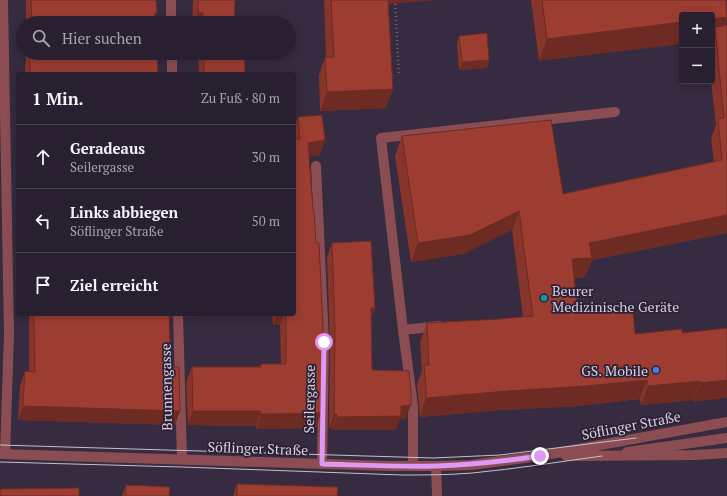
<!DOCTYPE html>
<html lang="de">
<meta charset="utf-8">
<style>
body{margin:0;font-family:"PT Serif",serif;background:#302838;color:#f1f3f6}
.controls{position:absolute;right:12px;top:12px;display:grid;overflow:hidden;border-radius:4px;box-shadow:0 2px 10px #0003}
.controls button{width:36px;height:36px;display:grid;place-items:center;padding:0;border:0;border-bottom:1px solid #443e4c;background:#282030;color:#f1f3f6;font:20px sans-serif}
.stop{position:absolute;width:12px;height:12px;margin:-9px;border:3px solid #dd99f4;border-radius:50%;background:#fff}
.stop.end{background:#dd99f4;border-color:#fff;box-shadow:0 1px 4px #0008}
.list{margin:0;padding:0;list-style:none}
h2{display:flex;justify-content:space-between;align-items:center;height:52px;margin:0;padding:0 16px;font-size:17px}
h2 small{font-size:13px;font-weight:400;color:#a5a3ab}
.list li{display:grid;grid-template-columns:26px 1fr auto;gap:12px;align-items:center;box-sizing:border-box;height:64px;padding:0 16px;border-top:1px solid #443e4c}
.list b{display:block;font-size:15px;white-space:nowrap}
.list p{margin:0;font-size:13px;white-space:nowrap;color:#a5a3ab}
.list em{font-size:13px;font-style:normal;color:#a5a3ab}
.icon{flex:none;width:22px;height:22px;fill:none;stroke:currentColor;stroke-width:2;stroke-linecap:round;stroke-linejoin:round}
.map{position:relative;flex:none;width:727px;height:496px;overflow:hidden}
.search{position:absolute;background:#282030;box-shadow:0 2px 10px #0003;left:16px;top:16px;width:280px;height:44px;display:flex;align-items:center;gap:10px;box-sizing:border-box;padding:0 14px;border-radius:22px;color:#a5a3ab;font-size:15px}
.panel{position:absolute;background:#282030;box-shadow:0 2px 10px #0003;left:16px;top:72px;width:280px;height:244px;border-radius:4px}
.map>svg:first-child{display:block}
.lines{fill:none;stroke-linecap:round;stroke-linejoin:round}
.path{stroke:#6a6173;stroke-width:2.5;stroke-dasharray:1 3;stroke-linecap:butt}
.service{stroke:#8c4d52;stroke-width:10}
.minor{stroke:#8c4d52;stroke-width:10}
.tertiary{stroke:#8c4d52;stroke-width:10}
.tram{stroke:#c6bfcd;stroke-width:1}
.wall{fill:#87342b}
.shaded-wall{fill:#6e2b23}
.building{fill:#9d3d32;stroke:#6e2b23}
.route{stroke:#dd99f4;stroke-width:5}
.culture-dot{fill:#0f9aa8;stroke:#2c2136;stroke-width:1.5}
.shop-dot{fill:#3f7fe0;stroke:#2c2136;stroke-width:1.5}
.labels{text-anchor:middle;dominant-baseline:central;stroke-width:3.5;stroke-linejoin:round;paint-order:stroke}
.poi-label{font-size:14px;fill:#d6d0dd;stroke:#2c2136;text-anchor:start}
.street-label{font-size:14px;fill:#d6d0dd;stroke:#2c2136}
</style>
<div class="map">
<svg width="727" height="496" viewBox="0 0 727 496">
<rect width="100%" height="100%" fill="#362b40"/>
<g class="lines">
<path class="path" d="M395 0 399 76"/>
<path class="service" d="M316 166 324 342 322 464
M403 330 439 326
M627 452 727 438
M413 466V406L403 330 381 138 615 112"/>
<path class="minor" d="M3 0 9 334 5 454
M171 0V23
M172 53V74
M178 314 182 459
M436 466 437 496"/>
<path class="tertiary" d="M0 454 390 466H436L471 465 540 456 727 422
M566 456 695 455 727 453"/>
<path class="tram" d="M0 445 433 458 500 455 636 438
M0 462 182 467 402 475C425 475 448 475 472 473 515 469 558 462 602 456"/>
</g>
<path class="wall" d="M26 0H156L155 23H26Z
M193 0H235L234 23H192Z
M324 0H435L388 4 386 108 320 111 319 75 325 57H326Z
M531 0H726L727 19 725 26 727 233 592 260 585 277 574 278 578 313 635 334 682 333 727 328 693 402V400L641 405 640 399 579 406 501 410 420 417 419 405 417 384 422 371 420 342 427 323 500 319 523 317 512 230 463 254 411 262 395 156 402 136 563 194 714 162 711 138 716 125 711 81H712V15L539 61Z
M459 36 489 60 487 68 459 70 457 44Z
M26 53H157L158 74H25V67L26 61Z
M198 53H244L245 74H199Z
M298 117 320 155 309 156 321 413 316 428 256 429V426L188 425 186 382 192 367H259L261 364H281L280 325H273L272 314H294V128Z
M332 243 375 308 371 318 372 370 406 418 400 419 396 430H332V428H329L330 342 327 257Z
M29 314H173L172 318H169L171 367 180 411 175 425 18 420 20 386 25 371H29Z
M237 484 337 496H233Z
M126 485 169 496H122Z"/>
<path class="shaded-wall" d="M382 0H435L381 5Z
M198 13H203L199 23H194Z
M727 17V19L720 39 715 27 712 34V19Z
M682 22V44L539 61 547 39Z
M489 60 487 68 459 70 462 62Z
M393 89 386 108 320 111 327 92Z
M325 140 320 155 303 157 308 143Z
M519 211 512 230 463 254 411 262 418 243Z
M727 215V233L592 260 585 277 565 278 572 259 589 243Z
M371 308H375L370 321Z
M165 314H173L172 318H163Z
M186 314H270L185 317Z
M277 314H284L280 325H273Z
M647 380 640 399 579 406 501 410 420 417 426 398 508 391Z
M727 380V398L693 402 700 383Z
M700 381 693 400 641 405 648 386Z
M411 405 406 418 400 419 396 430H332L337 417 401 406Z
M23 406 180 411 175 425 18 420Z
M193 411H261L256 426 188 425Z
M321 413 316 428 256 429 261 414Z
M334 414H337L332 428H329Z"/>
<path class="building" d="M31 0H156L157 13H155V23H32Z
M198 0H235L234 23H203V13H198Z
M331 0H388L393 89 327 92 325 57H334Z
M542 0H726L727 17 712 19V15H682V22L547 39Z
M727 25V215L589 243 592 258 572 259 578 313 633 308 635 334 682 329V333L727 328V380L700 383V381L648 386 647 380 586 386 508 391 426 398V386L424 365H429L427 323 500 319 533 316 519 211 470 235 418 243 402 136 551 120 563 194 722 160 718 119 724 118 715 27Z
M487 33 489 60 462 62 459 36Z
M30 53H157L158 74H30Z
M204 53H244L245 74H204Z
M322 115 325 140 308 143 313 210H314L316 243H319L323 327 321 413 261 414V411H193L192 367H261V364H286V314H294V139H300L298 117Z
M371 241 375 308H371L372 370 409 371 411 393V405L401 406V416L337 417V414H334L335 328 332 243Z
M34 314H169L171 367H179L180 411 23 406 25 371 35 372Z
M237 484 338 487 337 496H237Z
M126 485 170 487 169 496H126Z
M79 488V496H0V489Z"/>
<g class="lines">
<path class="route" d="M324 342 322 464C360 465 398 467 436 466 470 465 505 461 540 456"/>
</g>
<circle class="culture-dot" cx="544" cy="298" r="4"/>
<circle class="shop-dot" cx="656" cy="370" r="4"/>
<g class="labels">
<g class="poi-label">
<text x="552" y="290">Beurer<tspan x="552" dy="16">Medizinische Geräte</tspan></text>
<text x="648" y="370" text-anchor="end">GS. Mobile</text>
</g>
<g class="street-label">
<text transform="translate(166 387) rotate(-91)">Brunnengasse</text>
<text transform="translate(309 399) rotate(-89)">Seilergasse</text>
<text transform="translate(631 425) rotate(-11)">Söflinger Straße</text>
<text transform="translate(258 448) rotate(2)">Söflinger Straße</text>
</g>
</g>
</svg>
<div class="controls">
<button>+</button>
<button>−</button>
</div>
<div class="stop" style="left:324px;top:342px"></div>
<div class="stop end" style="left:540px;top:456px"></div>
<div class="search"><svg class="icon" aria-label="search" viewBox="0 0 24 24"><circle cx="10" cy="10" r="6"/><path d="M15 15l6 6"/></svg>Hier suchen</div>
<section class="panel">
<h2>1 Min.<small>Zu Fuß · 80 m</small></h2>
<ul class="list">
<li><svg class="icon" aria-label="ahead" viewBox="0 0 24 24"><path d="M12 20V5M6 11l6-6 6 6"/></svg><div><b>Geradeaus</b><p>Seilergasse</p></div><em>30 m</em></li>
<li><svg class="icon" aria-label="left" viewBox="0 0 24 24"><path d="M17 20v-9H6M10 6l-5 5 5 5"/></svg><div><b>Links abbiegen</b><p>Söflinger Straße</p></div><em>50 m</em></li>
<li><svg class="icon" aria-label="arrive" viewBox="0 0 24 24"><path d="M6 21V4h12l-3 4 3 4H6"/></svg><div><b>Ziel erreicht</b></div></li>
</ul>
</section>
</div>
